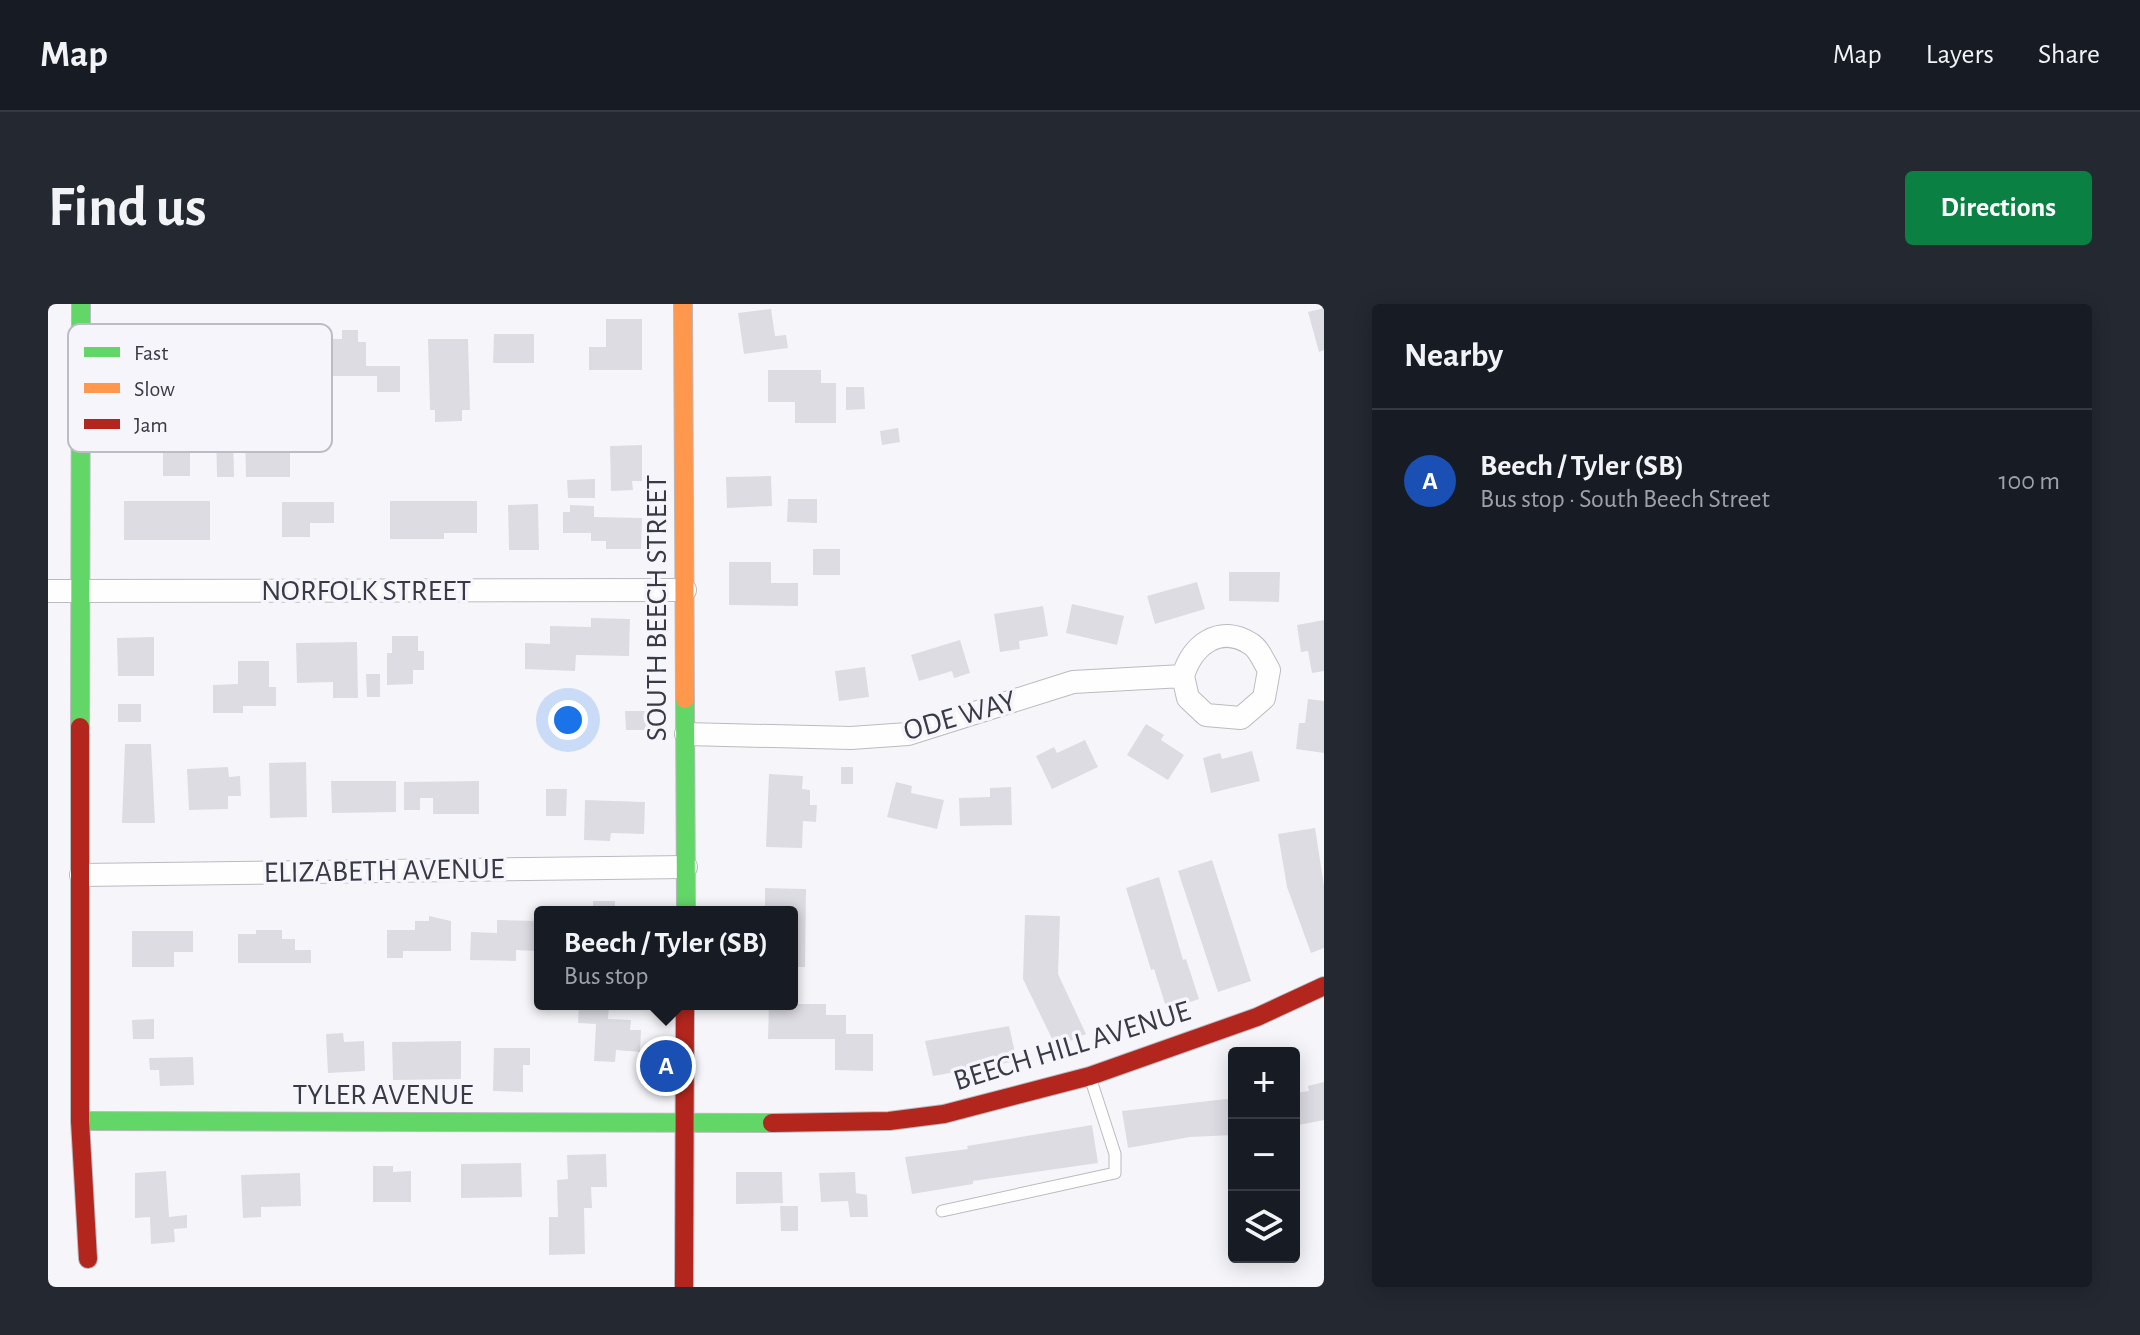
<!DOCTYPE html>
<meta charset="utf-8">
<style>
body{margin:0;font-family:"Alegreya Sans",sans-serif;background:#242831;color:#f1f3f6}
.controls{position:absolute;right:24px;bottom:24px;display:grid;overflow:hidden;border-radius:8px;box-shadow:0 4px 20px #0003}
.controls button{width:72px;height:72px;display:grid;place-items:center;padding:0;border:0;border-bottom:2px solid #363941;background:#171b24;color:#f1f3f6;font:40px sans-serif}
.you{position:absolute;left:520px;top:416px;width:28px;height:28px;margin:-20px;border:6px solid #fff;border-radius:50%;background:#1a73e8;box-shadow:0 0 0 12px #1a73e833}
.badge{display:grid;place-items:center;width:52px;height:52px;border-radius:50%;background:#0b8043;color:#fff;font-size:26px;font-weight:700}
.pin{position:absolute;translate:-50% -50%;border:4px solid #fff;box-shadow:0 2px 8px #0006}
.popup{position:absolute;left:486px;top:602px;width:264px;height:104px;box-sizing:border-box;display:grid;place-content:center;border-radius:8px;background:#171b24;filter:drop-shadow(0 2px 6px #0005);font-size:26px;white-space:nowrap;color:#9ea1a6}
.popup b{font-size:30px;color:#f1f3f6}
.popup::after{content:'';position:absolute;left:50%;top:100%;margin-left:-16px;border:16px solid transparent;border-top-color:#171b24}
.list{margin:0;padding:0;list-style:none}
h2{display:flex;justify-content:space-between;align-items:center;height:104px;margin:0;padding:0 32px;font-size:34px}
h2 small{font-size:26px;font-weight:400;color:#9ea1a6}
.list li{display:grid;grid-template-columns:52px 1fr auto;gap:24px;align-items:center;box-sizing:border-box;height:144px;padding:0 32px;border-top:2px solid #363941}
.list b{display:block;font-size:30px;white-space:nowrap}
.list p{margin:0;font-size:26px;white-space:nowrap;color:#9ea1a6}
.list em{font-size:26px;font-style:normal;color:#9ea1a6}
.icon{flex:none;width:44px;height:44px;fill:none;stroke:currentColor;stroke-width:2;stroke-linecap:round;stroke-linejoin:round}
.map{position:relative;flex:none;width:1276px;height:983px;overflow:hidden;border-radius:8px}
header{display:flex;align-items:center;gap:48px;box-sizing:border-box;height:112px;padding:0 40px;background:#171b24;border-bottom:2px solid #363941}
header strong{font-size:38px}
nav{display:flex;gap:44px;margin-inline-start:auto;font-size:28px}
.intro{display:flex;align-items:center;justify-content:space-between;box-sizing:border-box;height:192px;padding:0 48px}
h1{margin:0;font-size:56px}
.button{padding:20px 36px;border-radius:8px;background:#0b8043;color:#fff;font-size:28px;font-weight:700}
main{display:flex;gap:48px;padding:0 48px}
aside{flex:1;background:#171b24;border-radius:8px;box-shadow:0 4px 20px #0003}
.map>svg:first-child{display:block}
.building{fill:#dedce3}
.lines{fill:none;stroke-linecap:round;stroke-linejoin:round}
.lane-casing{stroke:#babac1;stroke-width:13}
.street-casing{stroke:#babac1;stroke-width:24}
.fast-casing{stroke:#babac1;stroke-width:20}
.slow-casing{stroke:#babac1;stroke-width:20}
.jam-casing{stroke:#babac1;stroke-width:20}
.lane{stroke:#fefefe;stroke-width:11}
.street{stroke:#fefefe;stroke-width:22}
.fast{stroke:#63d668;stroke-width:18}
.slow{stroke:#ff974d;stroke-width:18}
.jam{stroke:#b3261e;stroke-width:18}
.labels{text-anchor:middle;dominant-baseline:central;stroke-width:7;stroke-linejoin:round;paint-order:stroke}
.street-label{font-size:30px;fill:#383a45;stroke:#f5f5fb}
.key{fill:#f5f5fb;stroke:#bcbdc4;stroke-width:2}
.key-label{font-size:22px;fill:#383a45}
</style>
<header>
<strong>Map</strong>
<nav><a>Map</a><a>Layers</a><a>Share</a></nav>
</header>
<div class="intro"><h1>Find us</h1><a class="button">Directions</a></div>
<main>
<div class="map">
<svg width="1276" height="983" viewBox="0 0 1276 983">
<rect width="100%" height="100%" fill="#f6f6fa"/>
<path class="building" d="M1276 4V46L1271 48 1260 8Z
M723 5 727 32 738 31 740 44 696 50 690 9Z
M558 15H594V66H541V43H558Z
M294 26H310V38H318V62H352V88H329V72H282V35H294Z
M149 28 170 29V35L184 36 183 68 148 67Z
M76 29H118V94H87V68H76Z
M446 30H486V59H445Z
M380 35H420L422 106H414V117L387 118V106H382Z
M720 66H773V79H788V119H747V98H720Z
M798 83H816L817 105 798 106Z
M850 124 852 138 834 141 832 127Z
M168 128H185L186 173H169Z
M242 129V173H198L197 130Z
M594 141V177H584L585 186 563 187 562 142Z
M115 144H142V172H115Z
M723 172 724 202 679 204 678 173Z
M547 175V194H520L519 176Z
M740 195H769V219L739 218Z
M76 197H162V236H76Z
M342 197H429V229H396V235H342Z
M234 198H286V219H262V233H234Z
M490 200 491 246H461L460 201Z
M522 201 546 202V213L594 214 593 245H558V237H543V229H515V208H522Z
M765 245H792V271H765Z
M681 258H723V279H750V302L681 301Z
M1181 268H1232L1231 298 1181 297Z
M1149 278 1157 305 1107 320 1099 292Z
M1024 300 1076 312 1069 341 1018 329Z
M995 302 1000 332 971 337 972 345 952 348 946 310Z
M543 314 582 315 581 352 528 351 527 367 477 365V339L502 340V322L543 323Z
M1276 316V367L1264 369 1260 347 1253 348 1249 321Z
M344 332H370V347H376V366H365V380L339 381V349H344Z
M106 333V372H70L69 334Z
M912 336 922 369 906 374 904 367 871 377 863 351Z
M309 338 310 394H285V378L249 379 248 339Z
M190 357H221V383H228V402H195V409H165V381L190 380Z
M817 363 821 393 791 397 787 367Z
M318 370H332V393H319Z
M1260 395 1276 397V449L1248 445 1251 419H1257Z
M70 400H93V418H70Z
M577 407H600V426H578Z
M1098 420 1116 431 1113 436 1136 451 1120 476 1079 451Z
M1037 436 1050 463 1004 485 988 452 1006 443 1009 449Z
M77 440H103L107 519H74Z
M1204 447 1212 477 1163 489 1155 454 1172 449 1174 455Z
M258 458 259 513 222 514 221 459Z
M180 463 181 473 192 472 193 492H180V505L141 506 139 465Z
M793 463H805V480H793Z
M721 470 755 472 754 485 762 486V501H769L768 518 755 517 754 544 718 543Z
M283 477H348V508L284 509Z
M431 477V510H385V494H372V506H356V478Z
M848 478 864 482 863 489 896 496 889 525 839 513Z
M963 483 964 521 912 522 911 494 942 493V484Z
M498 485H519L518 512H498Z
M537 496 597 498 596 530 563 529 562 537 536 536Z
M1267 524 1276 582V644L1263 649 1239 583 1230 530Z
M1164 556 1203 677 1170 688 1130 567Z
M1111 573 1135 656 1138 655 1151 695 1119 706 1106 665 1103 666 1078 584Z
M717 584 758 585 757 663H744V608H717Z
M545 597H567V608H545Z
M977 611 1012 612 1010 670 1038 730 1008 743 975 675Z
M381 612 403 617V647H355V654H339V626H367V617H381Z
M449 616 488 617 487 647 468 646V657L422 656 423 628 449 629Z
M208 626H234V635H247V646H263V659H190V630H208Z
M84 627H145V648H126V663H84Z
M531 700 561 701 560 715 583 716 582 726H593L592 748 568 746 567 758 546 757 548 720 530 719Z
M721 700H778V711H798V730H825V767L787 766V735H720Z
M106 715V735H85L84 716Z
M961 722 969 757 885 772 877 737Z
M295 729 296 738 316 737 317 767 280 769 278 730Z
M413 737V775L345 776 344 738Z
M446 744H482V761H475V788L445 787Z
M145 753 146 781 112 782 111 766H102L101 754Z
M1276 778V816L1246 822V789L1261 787 1260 782Z
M1178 795 1186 796V831L1142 833 1080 844 1074 807Z
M1044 821 1050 859 925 877V880L864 890 857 853 920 845 919 842Z
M558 850 559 883H543L544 904H536L537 950 501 951V913H510L509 876 520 875 519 851Z
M473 859 474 893 413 894V860Z
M325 862H345V868L363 867V898H325Z
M118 867 121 913 139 911V924L126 925 127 938 103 940 102 913 87 914V869Z
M688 868H734L735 899 688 900Z
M807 868 808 889 819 891 820 913H802L800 897 773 898 771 869Z
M252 869 253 902 213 903V913L195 914 193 871Z
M732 902H750V927H733Z"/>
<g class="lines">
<g class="lane-casing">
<path id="lane" d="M894 907 1067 869V850L1042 773"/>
</g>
<g class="street-casing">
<path id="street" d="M0 287 637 286
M638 430 803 434 860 430 1025 378 1135 372 1140 394 1158 411 1193 414 1216 394 1221 366C1216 358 1211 345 1203 340 1171 319 1144 342 1135 372
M33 571 638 563"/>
</g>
<g class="fast-casing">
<path id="fast" d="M637 395 638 608
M32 423 33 0
M32 817 724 819"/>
</g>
<g class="slow-casing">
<path id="slow" d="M635 0 637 395"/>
</g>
<g class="jam-casing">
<path id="jam" d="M32 423V817L40 955
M724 819 841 817 896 810 1042 772 1209 713 1276 682
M636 983 637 700"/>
</g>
<use href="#lane" class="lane"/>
<use href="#street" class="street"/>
<use href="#fast" class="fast"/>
<use href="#slow" class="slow"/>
<use href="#jam" class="jam"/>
</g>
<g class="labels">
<g class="street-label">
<text x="318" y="287">NORFOLK STREET</text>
<text transform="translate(609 304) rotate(-90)">SOUTH BEECH STREET</text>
<text transform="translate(912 412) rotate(-16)">ODE WAY</text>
<text transform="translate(336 567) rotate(-1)">ELIZABETH AVENUE</text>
<text transform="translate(1024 742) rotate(-17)">BEECH HILL AVENUE</text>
<text x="335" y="791">TYLER AVENUE</text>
</g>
</g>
<rect x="20" y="20" width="264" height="128" rx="12" class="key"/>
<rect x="36" y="43" width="36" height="10" fill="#63d668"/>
<rect x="36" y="79" width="36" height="10" fill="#ff974d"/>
<rect x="36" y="115" width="36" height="10" fill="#b3261e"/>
<g class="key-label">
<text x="86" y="56">Fast</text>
<text x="86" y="92">Slow</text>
<text x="86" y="128">Jam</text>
</g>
</svg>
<div class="controls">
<button>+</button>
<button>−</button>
<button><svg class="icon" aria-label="layers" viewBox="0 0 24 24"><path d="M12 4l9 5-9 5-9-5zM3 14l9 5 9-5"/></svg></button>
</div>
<div class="you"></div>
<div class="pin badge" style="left:618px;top:762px;background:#1a4fb4">A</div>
<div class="popup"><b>Beech / Tyler (SB)</b>Bus stop</div>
</div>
<aside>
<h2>Nearby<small></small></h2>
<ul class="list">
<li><span class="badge" style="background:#1a4fb4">A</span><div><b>Beech / Tyler (SB)</b><p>Bus stop · South Beech Street</p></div><em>100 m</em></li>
</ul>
</aside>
</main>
